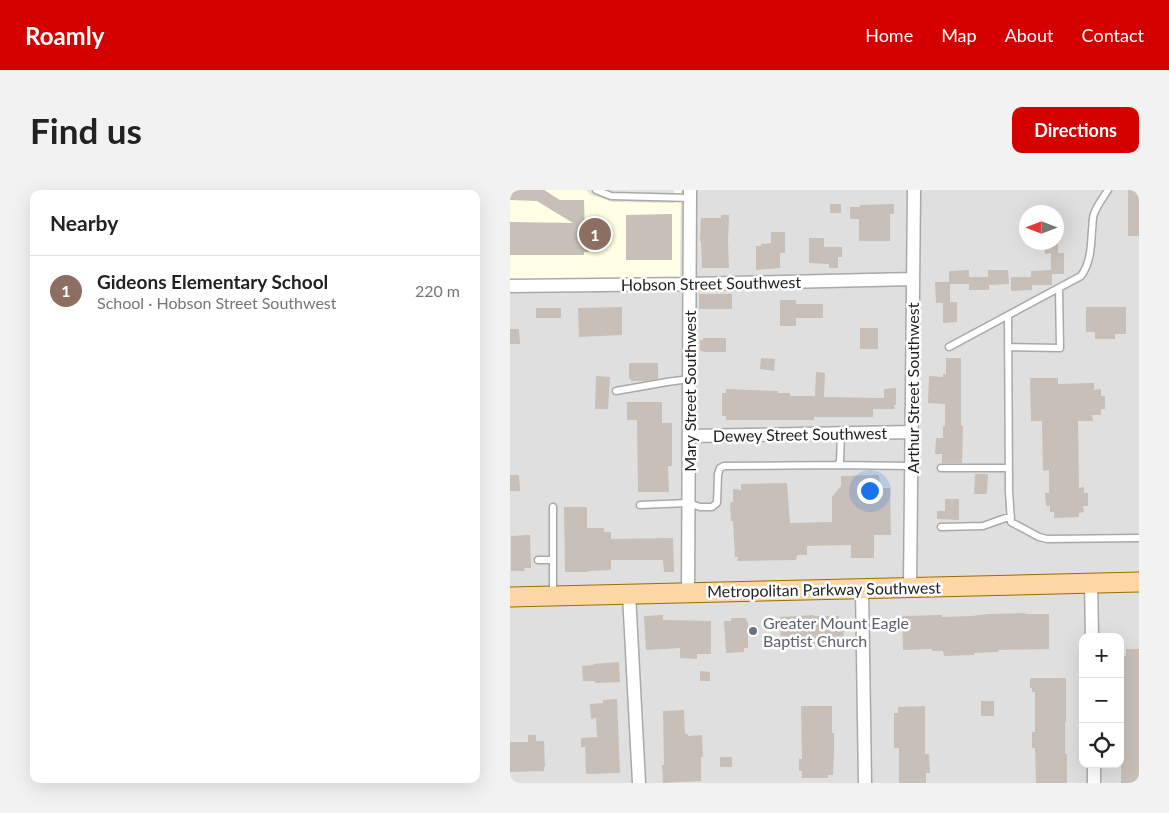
<!DOCTYPE html>
<meta charset="utf-8">
<style>
body{margin:0;font-family:Lato,sans-serif;background:#f2f2f2;color:#222}
.controls{position:absolute;right:15px;bottom:15px;display:grid;overflow:hidden;border-radius:10px;box-shadow:0 5px 20px #0002}
.controls button{width:45px;height:45px;display:grid;place-items:center;padding:0;border:0;border-bottom:1px solid #e0e0e0;background:#fff;color:#222;font:25px sans-serif}
.compass{position:absolute;left:509px;top:15px;width:45px;height:45px;border-radius:50%;background:#fff;box-shadow:0 5px 20px #0002;rotate:270deg}
.you{position:absolute;left:359px;top:300px;width:18px;height:18px;margin:-12px;border:4px solid #fff;border-radius:50%;background:#1a73e8;box-shadow:0 0 0 8px #1a73e833}
.badge{display:grid;place-items:center;width:32px;height:32px;border-radius:50%;background:#d40000;color:#fff;font-size:16px;font-weight:700}
.pin{position:absolute;translate:-50% -50%;border:2px solid #fff;box-shadow:0 1px 5px #0006}
.list{margin:0;padding:0;list-style:none}
h2{display:flex;justify-content:space-between;align-items:center;height:65px;margin:0;padding:0 20px;font-size:21px}
h2 small{font-size:16px;font-weight:400;color:#767676}
.list li{display:grid;grid-template-columns:32px 1fr auto;gap:15px;align-items:center;box-sizing:border-box;height:70px;padding:0 20px;border-top:1px solid #e0e0e0}
.list b{display:block;font-size:19px;white-space:nowrap}
.list p{margin:0;font-size:16px;white-space:nowrap;color:#767676}
.list em{font-size:16px;font-style:normal;color:#767676}
.icon{flex:none;width:28px;height:28px;fill:none;stroke:currentColor;stroke-width:2;stroke-linecap:round;stroke-linejoin:round}
.map{position:relative;flex:none;width:629px;height:593px;overflow:hidden;border-radius:10px}
header{display:flex;align-items:center;gap:30px;box-sizing:border-box;height:70px;padding:0 25px;background:#d40000;color:#fff}
header strong{font-size:24px}
nav{display:flex;gap:28px;margin-inline-start:auto;font-size:18px}
.intro{display:flex;align-items:center;justify-content:space-between;box-sizing:border-box;height:120px;padding:0 30px}
h1{margin:0;font-size:35px}
.button{padding:12px 22px;border-radius:10px;background:#d40000;color:#fff;font-size:18px;font-weight:700}
main{display:flex;gap:30px;padding:0 30px}
aside{flex:1;background:#fff;border-radius:10px;box-shadow:0 5px 20px #0002}
.map>svg:first-child{display:block}
.residential{fill:#e0dfdf;fill-rule:evenodd}
.education{fill:#ffffe5}
.parking{fill:#e2e2e2}
.building{fill:#c7bfb8}
.lines{fill:none;stroke-linecap:round;stroke-linejoin:round}
.lane-casing{stroke:#a9a9a9;stroke-width:9}
.street-casing{stroke:#a9a9a9;stroke-width:15}
.primary-casing{stroke:#a06b00;stroke-width:21}
.lane{stroke:#fff;stroke-width:6}
.street{stroke:#fff;stroke-width:12}
.primary{stroke:#fcd6a4;stroke-width:19}
.worship-dot{fill:#6b7280;stroke:#fff;stroke-width:2}
.labels{text-anchor:middle;dominant-baseline:central;stroke-width:5;stroke-linejoin:round;paint-order:stroke}
.street-label{font-size:16px;fill:#222;stroke:#fff}
.worship-label{font-size:16px;fill:#5b616d;stroke:#fff;text-anchor:start}
</style>
<header>
<strong>Roamly</strong>
<nav><a>Home</a><a>Map</a><a>About</a><a>Contact</a></nav>
</header>
<div class="intro"><h1>Find us</h1><a class="button">Directions</a></div>
<main>
<aside>
<h2>Nearby<small></small></h2>
<ul class="list">
<li><span class="badge" style="background:#8d6e63">1</span><div><b>Gideons Elementary School</b><p>School · Hobson Street Southwest</p></div><em>220 m</em></li>
</ul>
</aside>
<div class="map">
<svg width="629" height="593" viewBox="0 0 629 593">
<rect width="100%" height="100%" fill="#f2efe9"/>
<path class="residential" d="M0 0H629V593H0ZM516 22H546V52H516ZM573 447H610V574H573Z"/>
<path class="education" d="M0 0H171L170 90 0 89Z"/>
<path class="parking" d="M76 0H164V13L103 12 81 5Z"/>
<path class="building" d="M0 0H34L50 10H74L75 46 79 45V62H74V65H0V32L63 33 27 11 0 10Z
M618 0H629V46H618Z
M320 14H331V23H320Z
M384 14V24H380V51H349V29H340V17H350V15Z
M162 24V70H116V25Z
M211 25H219L218 51 219 78H192L191 51H190L191 28H211Z
M261 42H275V63H270V78L246 80V56H251V54L261 53Z
M299 48H314V57H332V67H328V78H319V74L299 73Z
M535 52H548V63H554V84H542V95H522V100L501 101V87H521V81L541 80V63L535 64Z
M459 80V87H478V80H498L499 94 479 95V100H459V94H440V112H447V132L433 133V113H426L425 92H439V81Z
M189 104H222V119H189Z
M270 110H286V114H313V128H286V136H270Z
M112 117V145L69 147 68 118Z
M576 117H616V144H605V149H585V142H576Z
M26 118H51V128H26Z
M350 138H368V159H350Z
M0 139H9L10 154H0Z
M193 148H216V162H193V161H190V150H193Z
M251 168 265 169 264 181 250 179Z
M436 168H451V236H453L452 273H432V264H425L426 248H433V236H435V214L418 213 419 186 433 187V184H436Z
M119 173H148V189L135 191H121V189H119Z
M306 182 315 183 314 207 374 208V199L386 198V215H384L385 219H363V227H304V230H216V226H212V203H216V199L268 201V203H280V206H305Z
M86 186 100 187 98 219H85Z
M520 188H548V194L584 193V200L591 199V206H595V219H591V225H582L583 231H568L569 298 574 297V303H578V316H573L574 322 569 323V327L544 328V322H540V316H536L535 303H539V280L533 281 532 231H521Z
M117 212H152V233H162V276H158L159 302H128L127 230H117Z
M465 284H478L477 304H464Z
M0 285H9L10 301H0Z
M369 285 370 298H380L381 345H364V368H341V355L297 356V365H287L286 370 227 371 228 367H225L223 331H221L220 313 223 312V299L231 300V294L277 293 280 333 322 332V307L331 296V286Z
M435 309H449V330L427 329V321H435Z
M54 317H77V338H94V342H101V349L163 348 164 382H154L153 370H101V380L78 381V382H55Z
M20 345 21 378H14L15 381H1V346Z
M515 423V424H539V459L488 460V462L464 463V465L434 466 433 461H422V459L393 460 392 426 432 425V427L462 426 478 424Z
M153 425V430L201 431V464H187V469L170 468V458L136 460 134 426Z
M304 425V426H329V430H333L334 452 309 453V455L289 456V458H271L270 427Z
M221 428H236L237 432H238V458H234V462L216 463 214 431H221Z
M616 459H629V593H611L612 466H616Z
M109 472 110 492 85 493V491H73L72 476 84 475 83 474Z
M190 481 200 482V491H190Z
M520 488H556V532H555V564H557V593H526L525 558H522V542H525V502H522V498H520Z
M107 509 110 583 76 584 75 557H71V548L87 547 86 528 81 529 80 514 93 513V510Z
M471 511H484V526H471Z
M291 516H322V543H324V563L323 585H318V588H292V581H289V569H292Z
M415 516V564H419L420 583H416V593H389V558H384V523H388V517Z
M174 520 175 544H178V546L192 545 193 567H191V591L153 593 152 575H154L153 521Z
M18 545H26V551H34L35 577H34V581L0 582V552H18Z
M210 567H222V577H210Z"/>
<g class="lines">
<g class="lane-casing">
<path id="lane" d="M86 0 101 6 180 8
M498 126 499 301 501 332 529 347 537 349 629 348
M439 157 571 86C581 72 581 56 582 40 583 35 582 29 584 24 587 15 593 8 598 0
M498 157 550 158 549 98
M106 201 157 192 179 189
M327 275 401 276
M431 278H499
M130 315 178 313 190 317H202L207 313 208 284 210 278 214 276 327 275 330 272 331 243
M431 337 473 336 501 326
M28 370H43
M43 403V317"/>
</g>
<g class="street-casing">
<path id="street" d="M0 96 180 94 403 89
M179 246 402 242
M581 393 582 447
M400 397 404 0
M352 398 355 593
M178 402 180 0
M119 404 129 593
M584 574V593"/>
</g>
<g class="primary-casing">
<path id="primary" d="M0 407 629 392"/>
</g>
<use href="#lane" class="lane"/>
<use href="#street" class="street"/>
<use href="#primary" class="primary"/>
</g>
<circle class="worship-dot" cx="243" cy="441" r="5"/>
<g class="labels">
<g class="street-label">
<text transform="translate(201 93) rotate(-1)">Hobson Street Southwest</text>
<text transform="translate(402 198) rotate(-90)">Arthur Street Southwest</text>
<text transform="translate(179 201) rotate(-90)">Mary Street Southwest</text>
<text transform="translate(290 244) rotate(-1)">Dewey Street Southwest</text>
<text transform="translate(314 399) rotate(-1)">Metropolitan Parkway Southwest</text>
</g>
<g class="worship-label">
<text x="253" y="432">Greater Mount Eagle<tspan x="253" dy="18">Baptist Church</tspan></text>
</g>
</g>
</svg>
<div class="controls">
<button>+</button>
<button>−</button>
<button><svg class="icon" aria-label="locate" viewBox="0 0 24 24"><circle cx="12" cy="12" r="6"/><path d="M12 2v4M12 18v4M2 12h4M18 12h4"/></svg></button>
</div>
<svg class="compass" viewBox="-18 -18 36 36"><path d="M0-13l5 13h-10z" fill="#e53935"/><path d="M0 13l5-13h-10z" fill="#767676"/></svg>
<div class="you"></div>
<div class="pin badge" style="left:85px;top:44px;background:#8d6e63">1</div>
</div>
</main>
